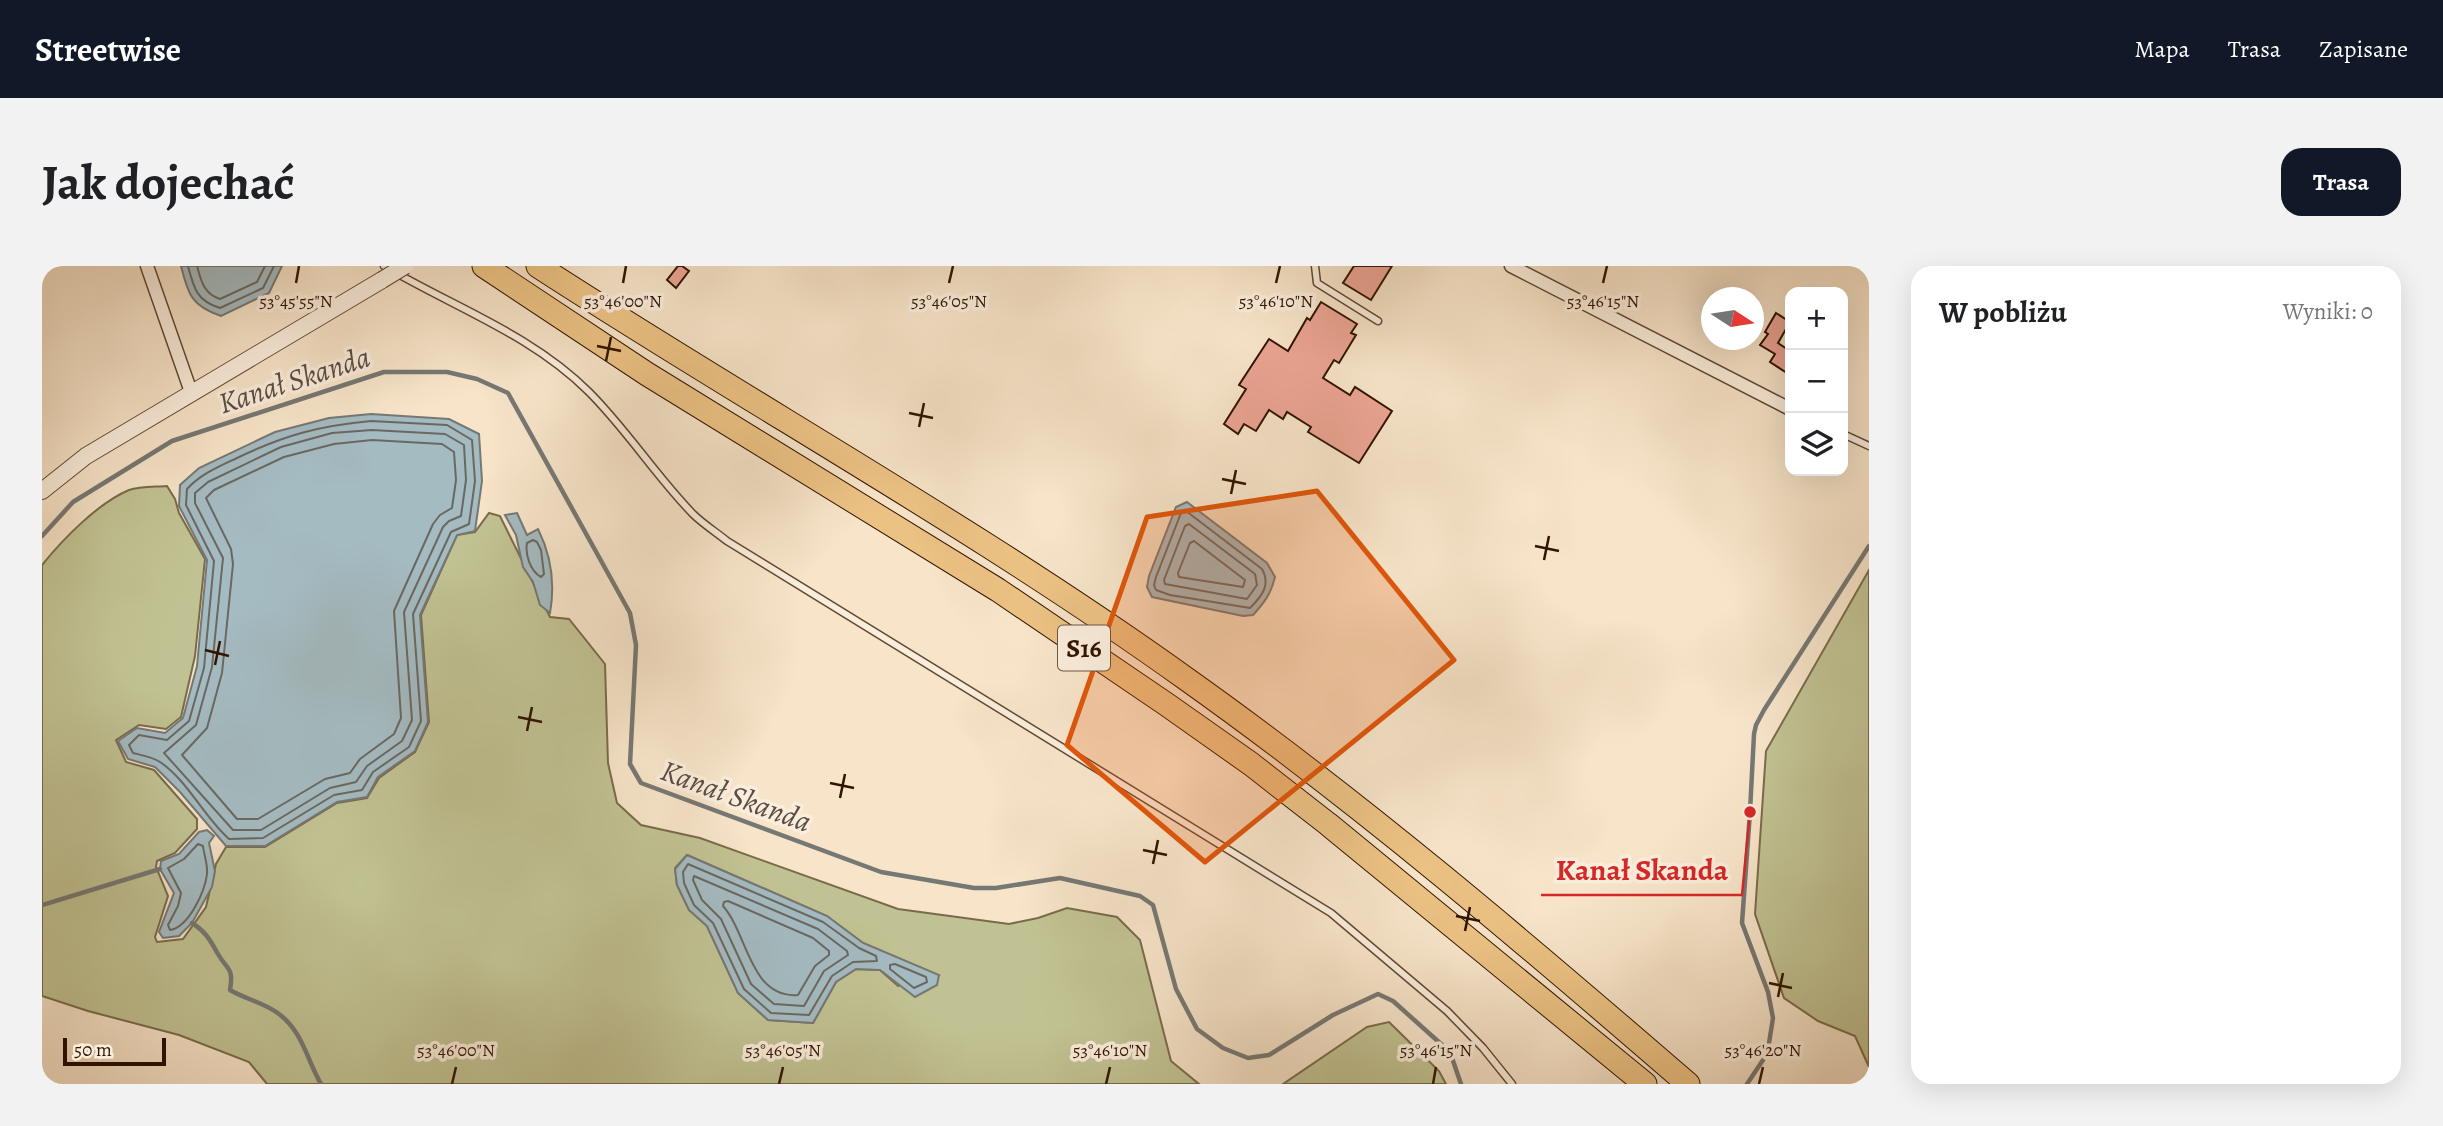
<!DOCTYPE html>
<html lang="pl">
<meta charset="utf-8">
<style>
body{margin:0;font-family:Alegreya,serif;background:#f2f2f2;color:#202124}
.controls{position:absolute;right:21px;top:21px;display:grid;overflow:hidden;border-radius:14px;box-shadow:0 7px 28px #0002}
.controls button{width:63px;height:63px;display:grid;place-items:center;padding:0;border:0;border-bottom:2px solid #e0e0e0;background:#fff;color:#202124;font:35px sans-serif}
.compass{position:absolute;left:1659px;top:21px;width:63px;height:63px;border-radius:50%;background:#fff;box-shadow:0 7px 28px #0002;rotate:102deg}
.scale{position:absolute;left:21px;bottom:18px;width:103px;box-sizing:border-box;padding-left:7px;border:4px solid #311400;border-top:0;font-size:19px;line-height:24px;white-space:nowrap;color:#311400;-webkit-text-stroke:5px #faeddc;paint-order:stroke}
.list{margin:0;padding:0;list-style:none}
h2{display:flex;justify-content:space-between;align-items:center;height:91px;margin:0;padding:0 28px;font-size:30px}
h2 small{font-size:23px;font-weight:400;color:#757577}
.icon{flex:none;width:38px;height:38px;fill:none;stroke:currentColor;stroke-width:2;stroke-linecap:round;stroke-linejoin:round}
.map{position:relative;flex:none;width:1827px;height:818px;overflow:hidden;border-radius:21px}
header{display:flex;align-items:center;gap:42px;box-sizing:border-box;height:98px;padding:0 35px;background:#111827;color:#fff}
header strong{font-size:33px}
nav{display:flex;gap:38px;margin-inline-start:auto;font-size:24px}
.intro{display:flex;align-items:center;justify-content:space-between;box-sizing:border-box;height:168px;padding:0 42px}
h1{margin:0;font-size:49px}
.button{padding:18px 32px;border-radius:21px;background:#111827;color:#fff;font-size:24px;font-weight:700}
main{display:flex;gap:42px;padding:0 42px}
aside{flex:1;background:#fff;border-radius:21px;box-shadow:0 7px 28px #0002}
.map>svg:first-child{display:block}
.green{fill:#c1c293;stroke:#796b4a;stroke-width:2;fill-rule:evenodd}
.water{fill:#a4bbc2;stroke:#767874;stroke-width:2}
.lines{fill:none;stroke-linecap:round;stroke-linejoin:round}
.shore{stroke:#6a6861;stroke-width:2}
.stream{stroke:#767874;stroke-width:4.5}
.building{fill:#eba493;stroke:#311400;stroke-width:2}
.service-casing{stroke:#624832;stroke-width:9}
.minor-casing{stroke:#624832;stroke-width:15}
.tertiary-casing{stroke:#624832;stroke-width:18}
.motorway-casing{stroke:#311400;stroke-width:25}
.service{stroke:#faeddc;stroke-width:6}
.minor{stroke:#faeddc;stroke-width:12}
.tertiary{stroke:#faeddc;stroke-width:16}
.motorway{stroke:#ecc284;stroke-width:23}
.tertiary-bridge-casing{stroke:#624832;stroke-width:18;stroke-linecap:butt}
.tertiary-bridge{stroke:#faeddc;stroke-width:16}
.marked{fill:#df560b;fill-opacity:0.2;stroke:#df560b;stroke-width:5;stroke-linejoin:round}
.ticks{fill:none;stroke:#311400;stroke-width:2.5}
.labels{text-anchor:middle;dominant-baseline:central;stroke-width:7;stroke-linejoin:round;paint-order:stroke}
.shield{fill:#faeddc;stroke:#6d5542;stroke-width:2}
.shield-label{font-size:26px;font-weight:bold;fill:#311400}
.water-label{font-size:30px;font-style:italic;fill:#594e44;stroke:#faeddc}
.ticks-label{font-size:18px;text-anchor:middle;fill:#311400;stroke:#faeddc;stroke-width:7;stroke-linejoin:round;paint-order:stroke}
.leader{fill:none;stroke:#d62828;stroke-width:2.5}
.callout-dot{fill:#d62828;stroke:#faeddc;stroke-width:2.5}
.callout-label{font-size:30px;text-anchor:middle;font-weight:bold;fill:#d62828;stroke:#faeddc;stroke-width:7;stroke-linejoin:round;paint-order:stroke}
</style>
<header>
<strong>Streetwise</strong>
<nav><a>Mapa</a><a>Trasa</a><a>Zapisane</a></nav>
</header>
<div class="intro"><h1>Jak dojechać</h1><a class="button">Trasa</a></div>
<main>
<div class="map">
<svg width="1827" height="818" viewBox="0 0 1827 818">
<rect width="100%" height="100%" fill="#f7e4c9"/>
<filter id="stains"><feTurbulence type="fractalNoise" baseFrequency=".00286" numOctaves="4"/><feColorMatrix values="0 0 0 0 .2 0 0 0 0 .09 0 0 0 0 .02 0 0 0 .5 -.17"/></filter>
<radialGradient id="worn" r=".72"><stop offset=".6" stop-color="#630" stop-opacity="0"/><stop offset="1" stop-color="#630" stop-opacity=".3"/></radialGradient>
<path class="green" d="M125 220 133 233 137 247 163 293 153 390 139 451 124 463 97 459 74 474 84 496 112 504 155 553V563L133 587 115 595 114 601 126 630 113 671 115 676 141 673 164 641 174 598 184 581H223L295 537 325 532 337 512 373 486 387 456 379 349 415 269 433 266 447 247 458 250 508 351 527 353 563 398 566 497 575 537 599 559 658 572 856 643 967 658 996 652 1025 642 1075 651 1098 674 1129 795 1157 818H225L207 796 137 769 46 745 0 730V299C21 273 56 237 87 224 98 220 113 221 125 220ZM645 589 785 650 821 677 896 709 856 720 838 704 814 703 794 716 771 757 726 754 696 727 665 660 647 644 635 619 633 602Z
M1827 304V801L1813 770 1776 755 1742 732 1713 648 1724 485Z
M1347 756 1397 805 1404 818H1241L1325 761Z"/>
<path class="water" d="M139 0H240L227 27 179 50C150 40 146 29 139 0Z
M329 148 407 153 437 168 440 215 433 265 415 269 378 349 386 456 373 485 336 511 325 531 295 536 223 580H184L138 526 113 501 86 493 76 475 95 462 123 467 141 452 155 400 165 294 137 240 138 219 157 202 233 166 287 152Z
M1145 236 1225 297 1233 311C1229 328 1222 337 1211 349L1201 350 1110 331 1105 321 1107 310 1134 241Z
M475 247 485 269 496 263C509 289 513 319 508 347L498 339 491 316 481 301 474 269 463 249Z
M165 564 172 570 167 577 173 605 170 621 150 657 137 670 121 672 117 666 132 627 118 603 119 595 137 588 157 566Z
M645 589 785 650 821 677 897 709 895 719 873 731 838 704 814 703 794 716 771 757 726 754 696 727 665 660 647 644 635 619 633 603Z"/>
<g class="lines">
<path class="shore" d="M146 0C152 23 155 35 178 42L221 22 232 0
M155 0C159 15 162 28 178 33L215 16 223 0
M329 155 405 159 430 174 433 215 427 258 409 266 371 348 379 455 367 481 331 506 320 524 292 529 221 572 187 573C162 551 146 515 118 496 111 491 99 489 91 487L87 479 97 469 125 474 147 455 162 402 172 295 144 239 145 223C159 208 176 201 195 192 243 169 276 160 329 155Z
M330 164 403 168 422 179 424 214 419 250 407 255 401 261 362 346 370 454 360 475 325 500 314 516 288 522 219 564H191L122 487 154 459 170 401 181 292 153 237V227L166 216 239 181 290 167Z
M330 174 400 178 412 186 414 214 410 242 398 249 391 258 352 345 359 452 352 468 318 493 308 507 283 513 216 553H195L140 489 165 462 180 407 191 298 189 283 164 232 172 224 242 191 292 178Z
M1144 245 1220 303C1229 319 1220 330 1208 342L1128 329 1114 324 1112 319 1114 311 1139 247Z
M1147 258 1213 308 1215 319 1205 333 1123 318 1122 314 1143 260Z
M491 274 495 276 499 284 502 308 499 311C488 305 483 288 485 277Z
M1152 275 1203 314 1201 321 1137 311 1136 307 1148 277Z
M156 578 161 580C162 589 166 599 165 608 163 625 147 661 128 664L126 659 136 640 139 627 126 602 142 593Z
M646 598 781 656 817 682 834 690 835 695 811 696 790 710 767 749 729 747 702 723 671 657 652 639 642 617 641 606Z
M652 610 776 663 805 685 806 689 782 705 762 740 732 738 709 718 679 653 660 634 651 614Z
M686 635 771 672 787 685V689L773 700 756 729C708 733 706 668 681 640L682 636Z
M853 698 884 711 885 716 872 722 848 703V699Z"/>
<path class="stream" d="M0 270 31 236 130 175 342 106H405L435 113 466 127 588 347 594 379 588 498 599 517 839 606 932 622H954L1018 612 1098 630 1111 639 1134 723 1155 763 1181 782 1206 792 1227 789 1291 749 1336 728 1351 735 1408 786 1419 818
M0 639 118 603
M150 657C164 666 168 674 176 688 185 704 192 701 188 724 203 733 223 737 237 748 261 766 265 794 279 818
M1705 818 1721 794 1727 777 1731 752 1726 726 1700 657 1708 546 1712 468 1714 459 1722 444 1827 280"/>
</g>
<path class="building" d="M636 0H640L647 5 634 22 625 14Z
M1312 0H1350L1329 34 1301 17Z
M1279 36 1315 58 1309 67 1314 69 1297 97 1292 94 1281 112 1308 129 1313 121 1350 145 1317 197 1266 166 1269 161 1245 146 1241 153 1227 144 1214 165 1202 158 1196 168 1182 158 1204 123 1197 119 1227 73 1246 85 1265 52 1268 54Z
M1734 47 1748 56 1736 77 1748 85V109L1728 96 1733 88 1718 79 1726 68 1723 66Z"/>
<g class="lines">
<g class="service-casing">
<path id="service" d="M342 0C411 41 489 68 547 126 585 164 614 210 651 248 661 258 674 266 685 275L1289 647 1405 745 1441 782 1470 818
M1273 0 1275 17 1336 55
M1801 168 1827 180"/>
</g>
<g class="minor-casing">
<path id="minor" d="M105 0 149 126
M1469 0 1748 143"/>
</g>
<g class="tertiary-casing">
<path id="tertiary" d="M0 225 44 190 340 14"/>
</g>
<g class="motorway-casing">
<path id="motorway" d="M442 0 605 108 956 324 1124 438 1209 498 1286 558 1603 818
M496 0C710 139 935 263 1143 412 1319 537 1483 677 1646 818"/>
</g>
<use href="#service" class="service"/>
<use href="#minor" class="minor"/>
<use href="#tertiary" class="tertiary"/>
<use href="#motorway" class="motorway"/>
<g class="tertiary-bridge-casing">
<path id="tertiary-bridge" d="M340 14 363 0"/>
</g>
<use href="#tertiary-bridge" class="tertiary-bridge"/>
</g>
<path class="marked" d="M1275 225 1412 394 1163 596 1025 479 1105 251Z"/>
<path class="ticks" d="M254 17 257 0M581 17 584 0M907 17 911 0M1234 17 1238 0M1561 17 1565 0M555 80 579 85M564 95 569 71M867 147 891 152M877 161 882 137M1180 213 1204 218M1189 228 1194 204M1493 280 1517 285M1502 294 1507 270M163 384 187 390M173 399 178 375M476 451 500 456M485 465 490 441M788 517 812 522M798 532 803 508M1101 584 1125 589M1111 598 1116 574M1414 650 1438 655M1423 665 1428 641M1727 717 1750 722M1736 731 1741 707M410 818 414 801M737 818 741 801M1064 818 1068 801M1391 818 1394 801M1717 818 1721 801"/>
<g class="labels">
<rect class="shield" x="1016" y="359.5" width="52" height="45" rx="5"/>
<g class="shield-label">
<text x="1042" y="382">S16</text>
</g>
<g class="water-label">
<text transform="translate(252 114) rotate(-18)">Kanał Skanda</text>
<text transform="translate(694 530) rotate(20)">Kanał Skanda</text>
</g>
</g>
<g class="ticks-label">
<text x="254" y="41">53°45'55"N</text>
<text x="581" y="41">53°46'00"N</text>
<text x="907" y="41">53°46'05"N</text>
<text x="1234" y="41">53°46'10"N</text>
<text x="1561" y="41">53°46'15"N</text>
<text x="414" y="790">53°46'00"N</text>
<text x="741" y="790">53°46'05"N</text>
<text x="1068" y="790">53°46'10"N</text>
<text x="1394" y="790">53°46'15"N</text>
<text x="1721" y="790">53°46'20"N</text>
</g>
<path class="leader" d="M1708 546L1700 629H1499"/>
<circle class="callout-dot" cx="1708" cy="546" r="7"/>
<g class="callout-label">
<text x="1600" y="614">Kanał Skanda</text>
</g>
<rect width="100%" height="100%" filter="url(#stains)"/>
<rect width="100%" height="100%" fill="url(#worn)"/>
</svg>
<div class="controls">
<button>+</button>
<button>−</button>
<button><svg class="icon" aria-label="layers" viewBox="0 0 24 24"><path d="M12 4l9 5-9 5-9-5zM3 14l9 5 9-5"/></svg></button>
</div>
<svg class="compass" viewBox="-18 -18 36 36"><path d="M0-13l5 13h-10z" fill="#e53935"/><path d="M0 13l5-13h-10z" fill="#757577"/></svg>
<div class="scale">50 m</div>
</div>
<aside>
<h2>W pobliżu<small>Wyniki: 0</small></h2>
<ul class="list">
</ul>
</aside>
</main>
